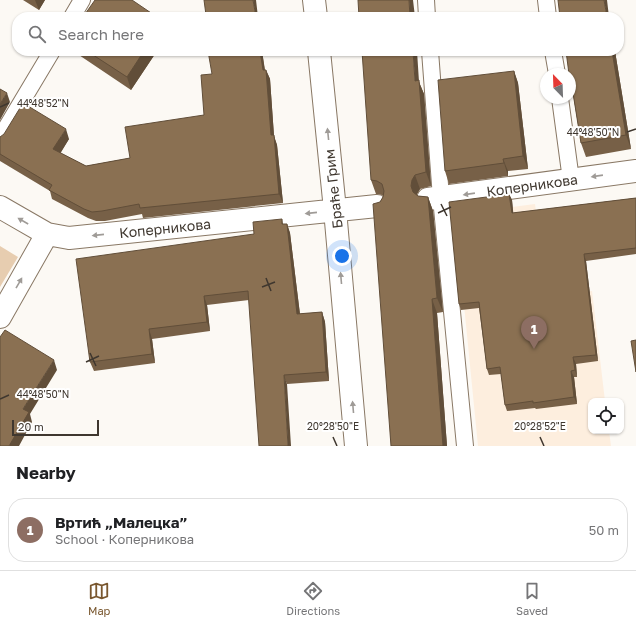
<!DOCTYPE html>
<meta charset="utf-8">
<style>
body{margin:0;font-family:"Golos Text",sans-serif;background:#f6f6f6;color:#202124}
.controls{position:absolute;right:12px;bottom:12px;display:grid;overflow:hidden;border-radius:8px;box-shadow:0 1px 3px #0004}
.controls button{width:36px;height:36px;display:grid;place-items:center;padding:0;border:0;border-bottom:1px solid #e0e0e0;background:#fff;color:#202124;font:20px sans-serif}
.compass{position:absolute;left:540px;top:68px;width:36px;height:36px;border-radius:50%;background:#fff;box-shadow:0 1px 3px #0004;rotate:337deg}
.scale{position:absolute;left:12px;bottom:10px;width:87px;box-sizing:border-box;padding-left:4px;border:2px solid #3f372f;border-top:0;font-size:11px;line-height:14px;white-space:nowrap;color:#3f372f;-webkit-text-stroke:3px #fff;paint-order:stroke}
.you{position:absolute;left:342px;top:256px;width:14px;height:14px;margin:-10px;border:3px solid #fff;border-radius:50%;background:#1a73e8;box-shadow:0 0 0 6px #1a73e833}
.badge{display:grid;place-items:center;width:26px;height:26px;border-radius:50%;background:#79572f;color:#fff;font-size:13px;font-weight:700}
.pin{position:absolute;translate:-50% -33px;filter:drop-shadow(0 1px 2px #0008)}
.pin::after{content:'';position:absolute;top:21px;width:14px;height:12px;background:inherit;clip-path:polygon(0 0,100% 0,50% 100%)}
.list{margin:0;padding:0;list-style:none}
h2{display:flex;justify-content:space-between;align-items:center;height:52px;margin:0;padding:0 16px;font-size:17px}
h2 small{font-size:13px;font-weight:400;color:#757577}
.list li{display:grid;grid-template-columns:26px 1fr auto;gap:12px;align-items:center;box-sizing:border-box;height:64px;margin:0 8px 8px;padding:0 8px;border:1px solid #e0e0e0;border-radius:16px}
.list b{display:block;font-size:15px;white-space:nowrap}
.list p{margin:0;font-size:13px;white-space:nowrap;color:#757577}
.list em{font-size:13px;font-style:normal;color:#757577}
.icon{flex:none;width:22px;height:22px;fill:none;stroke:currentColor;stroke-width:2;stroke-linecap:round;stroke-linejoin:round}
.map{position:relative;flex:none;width:636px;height:446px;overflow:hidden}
.search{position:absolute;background:#fff;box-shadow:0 1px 3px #0004;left:12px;right:12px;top:12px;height:44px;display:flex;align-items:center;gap:10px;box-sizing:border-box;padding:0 14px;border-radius:16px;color:#757577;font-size:15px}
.sheet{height:124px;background:#fff}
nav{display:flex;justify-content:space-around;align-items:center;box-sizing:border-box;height:56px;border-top:1px solid #e0e0e0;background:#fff;font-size:11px;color:#757577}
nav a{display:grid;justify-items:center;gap:2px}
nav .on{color:#79572f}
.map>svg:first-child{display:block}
.built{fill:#fdeede}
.green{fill:#e7cdb0}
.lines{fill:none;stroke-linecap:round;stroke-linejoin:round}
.service-casing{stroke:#897865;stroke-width:18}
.minor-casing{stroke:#897865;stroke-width:24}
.service{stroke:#fff;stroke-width:16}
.minor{stroke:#fff;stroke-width:22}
.wall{fill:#776047}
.shaded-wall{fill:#614e39}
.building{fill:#8a7052;stroke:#614e39}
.oneway{fill:#9f9b97}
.ticks{fill:none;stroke:#3f372f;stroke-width:1.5}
.labels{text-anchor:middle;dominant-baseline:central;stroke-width:4;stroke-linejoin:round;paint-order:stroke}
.street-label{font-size:14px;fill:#3f372f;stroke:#fff}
.ticks-label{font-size:10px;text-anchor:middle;fill:#3f372f;stroke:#fff;stroke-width:4;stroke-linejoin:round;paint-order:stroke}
</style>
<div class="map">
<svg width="636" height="446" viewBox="0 0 636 446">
<rect width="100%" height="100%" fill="#fcf9f4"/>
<path class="built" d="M535 204 547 297 592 291 605 401H591V431H609L611 446H478L455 214Z"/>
<path class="green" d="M0 246 18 257 0 287Z"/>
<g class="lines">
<g class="service-casing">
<path id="service" d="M426 0 427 17
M546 0 548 17
M72 17 82 0
M430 51 441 198 465 446
M553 51 557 74
M560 98 571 180
M0 138 52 51"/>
</g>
<g class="minor-casing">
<path id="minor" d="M314 0 316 17
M319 51 335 210 356 446
M428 199 636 171
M0 207 47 234 69 238 377 206
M0 317 47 234"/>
</g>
<use href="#service" class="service"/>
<use href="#minor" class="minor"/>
</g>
<path class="wall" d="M23 0H45L39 10Z
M73 51H157L131 90Z
M262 51 265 70H266L270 79 274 136 277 145 283 203 143 218 142 214 105 221H96L88 218 52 199 50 191 0 161V137L69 139 60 153 86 166 130 158 204 115 212 74Z
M566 51H615L631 149 586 157 581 143Z
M514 71 518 83 528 169 508 171V176L449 184 445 171Z
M419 82 424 94 431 186 420 189 417 194 416 195 418 196 428 197 433 211 443 312 437 313 447 446H391L380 202 383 197V196L382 195 376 194 371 180Z
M509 194 512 200 513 213 636 198V254L586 261 598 361 576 364 577 377H574L577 404 536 409 535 408 507 411 505 405 501 374 489 375 487 369 479 308 461 310 459 304Z
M282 219 283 224H287L290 233 300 314 322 312 325 322 329 381 287 384 249 300 207 305 210 331 152 339 155 363 94 371 90 362 254 234Z"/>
<path class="shaded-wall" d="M35 0H45L39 10Z
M253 0H256L258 17H256Z
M409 0H413L415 17H410Z
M604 0H607L609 17H607Z
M144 51H157L131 90 127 77Z
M260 51H262L266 79 263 70Z
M413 51H417L419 82 424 94 431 186 426 172 415 81Z
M612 51H615L631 149 626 135Z
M266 70 270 79 274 136 277 145 283 203 279 194 271 135Z
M514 71 518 83 528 169 523 156Z
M7 93 10 102 0 120V104Z
M66 129 69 139 57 159 53 149Z
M503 159 508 171V176L504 163Z
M415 175 420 189 417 194 416 200 411 186 412 180Z
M509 194 512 200 514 220 512 213Z
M428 197 433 211 443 312 437 298Z
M287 224 290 233 301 323 297 314Z
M584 254 586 261 598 361 596 355Z
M204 296 207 305 210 331 207 322Z
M432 299 437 313 447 446H443Z
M322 312 325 322 329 381 326 372Z
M149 329 152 339 155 363 152 354Z
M573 357 576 364 577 377 575 370Z
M54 360 57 370 30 414 32 422 19 446H9L23 409Z
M571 371 574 377 577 404 574 397Z
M284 375 287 384 291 446H288Z"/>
<path class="building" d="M95 0H132L157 17H83Z
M204 0H253L256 17H204V16L206 15Z
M358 0H409L410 17H359Z
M558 0H604L607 17H560Z
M87 51H144L127 77Z
M208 51H260L263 70H266L271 135H274L279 194 140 208 139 204 102 211 92 212 84 209 49 190 52 185 0 154V137L4 134 23 103 66 129 53 149 86 166 130 158 125 127 204 115 201 75 212 74Z
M362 51H413L415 81 419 80 426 172 415 175 412 180 411 186 413 192 418 196 428 197 437 298 432 299 443 446H391L373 204 380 202 383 197 384 191 382 184 377 181 371 180Z
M566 51H612L626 135 581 143 570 74H569Z
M514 71 523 156 503 159 504 163 445 171 438 80Z
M0 89 7 93 0 104Z
M509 194 512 213 636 198V248L584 254 596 355 573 357 575 370 571 371 574 397 533 403V401L505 405 500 367 487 369 479 302 459 304 449 202Z
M282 219V224H287L297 314 322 312 326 372 284 375 288 446H259L248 291 204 296 207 322 149 329 152 354 90 362 76 259 254 234 253 222Z
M5 330 54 360 23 409 29 412 9 446H0V337Z
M636 340V372L631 341Z"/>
<defs><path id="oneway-solid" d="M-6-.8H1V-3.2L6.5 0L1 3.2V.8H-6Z"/></defs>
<g class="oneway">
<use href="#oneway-solid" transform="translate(328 134) rotate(-96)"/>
<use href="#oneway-solid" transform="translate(597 176) rotate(172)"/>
<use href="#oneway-solid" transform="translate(469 194) rotate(172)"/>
<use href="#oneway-solid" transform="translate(311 213) rotate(174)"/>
<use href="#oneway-solid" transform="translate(23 221) rotate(-150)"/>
<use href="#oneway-solid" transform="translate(98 235) rotate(174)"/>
<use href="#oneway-solid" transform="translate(341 278) rotate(-95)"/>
<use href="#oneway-solid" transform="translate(19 283) rotate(-60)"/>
<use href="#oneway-solid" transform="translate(353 407) rotate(-95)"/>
</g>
<path class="ticks" d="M0 107 9 103M627 132 636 129M441 204 447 216M438 213 451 207M266 278 271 291M262 287 275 282M90 353 96 366M86 362 99 356M0 399 9 395M333 437 337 446M540 437 544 446"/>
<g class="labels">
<g class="street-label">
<text transform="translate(532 185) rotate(-8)">Коперникова</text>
<text transform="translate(333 189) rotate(-96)">Браће Грим</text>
<text transform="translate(165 228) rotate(-6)">Коперникова</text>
</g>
</g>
<g class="ticks-label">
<text x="43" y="107">44°48'52"N</text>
<text x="593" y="136">44°48'50"N</text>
<text x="43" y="398">44°48'50"N</text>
<text x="333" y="430">20°28'50"E</text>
<text x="540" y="430">20°28'52"E</text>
</g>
</svg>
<div class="controls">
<button><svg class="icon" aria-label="locate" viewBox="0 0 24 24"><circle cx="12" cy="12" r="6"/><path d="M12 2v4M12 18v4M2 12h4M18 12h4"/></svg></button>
</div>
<svg class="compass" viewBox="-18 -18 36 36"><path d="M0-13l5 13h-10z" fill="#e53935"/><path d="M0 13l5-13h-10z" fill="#757577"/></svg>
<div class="scale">20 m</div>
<div class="you"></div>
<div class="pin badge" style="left:534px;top:349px;background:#8d6e63">1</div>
<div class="search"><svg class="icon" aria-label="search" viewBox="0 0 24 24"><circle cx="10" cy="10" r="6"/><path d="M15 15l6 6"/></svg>Search here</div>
</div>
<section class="sheet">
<h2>Nearby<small></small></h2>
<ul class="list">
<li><span class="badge" style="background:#8d6e63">1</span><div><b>Вртић „Малецка”</b><p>School · Коперникова</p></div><em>50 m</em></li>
</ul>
</section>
<nav>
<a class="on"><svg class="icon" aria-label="map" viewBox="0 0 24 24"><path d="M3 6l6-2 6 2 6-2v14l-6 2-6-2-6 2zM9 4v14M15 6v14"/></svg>Map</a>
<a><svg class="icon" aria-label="directions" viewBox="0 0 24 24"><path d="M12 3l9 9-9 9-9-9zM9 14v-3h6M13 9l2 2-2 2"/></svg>Directions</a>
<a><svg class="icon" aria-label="saved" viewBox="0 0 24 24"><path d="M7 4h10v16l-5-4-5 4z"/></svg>Saved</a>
</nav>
